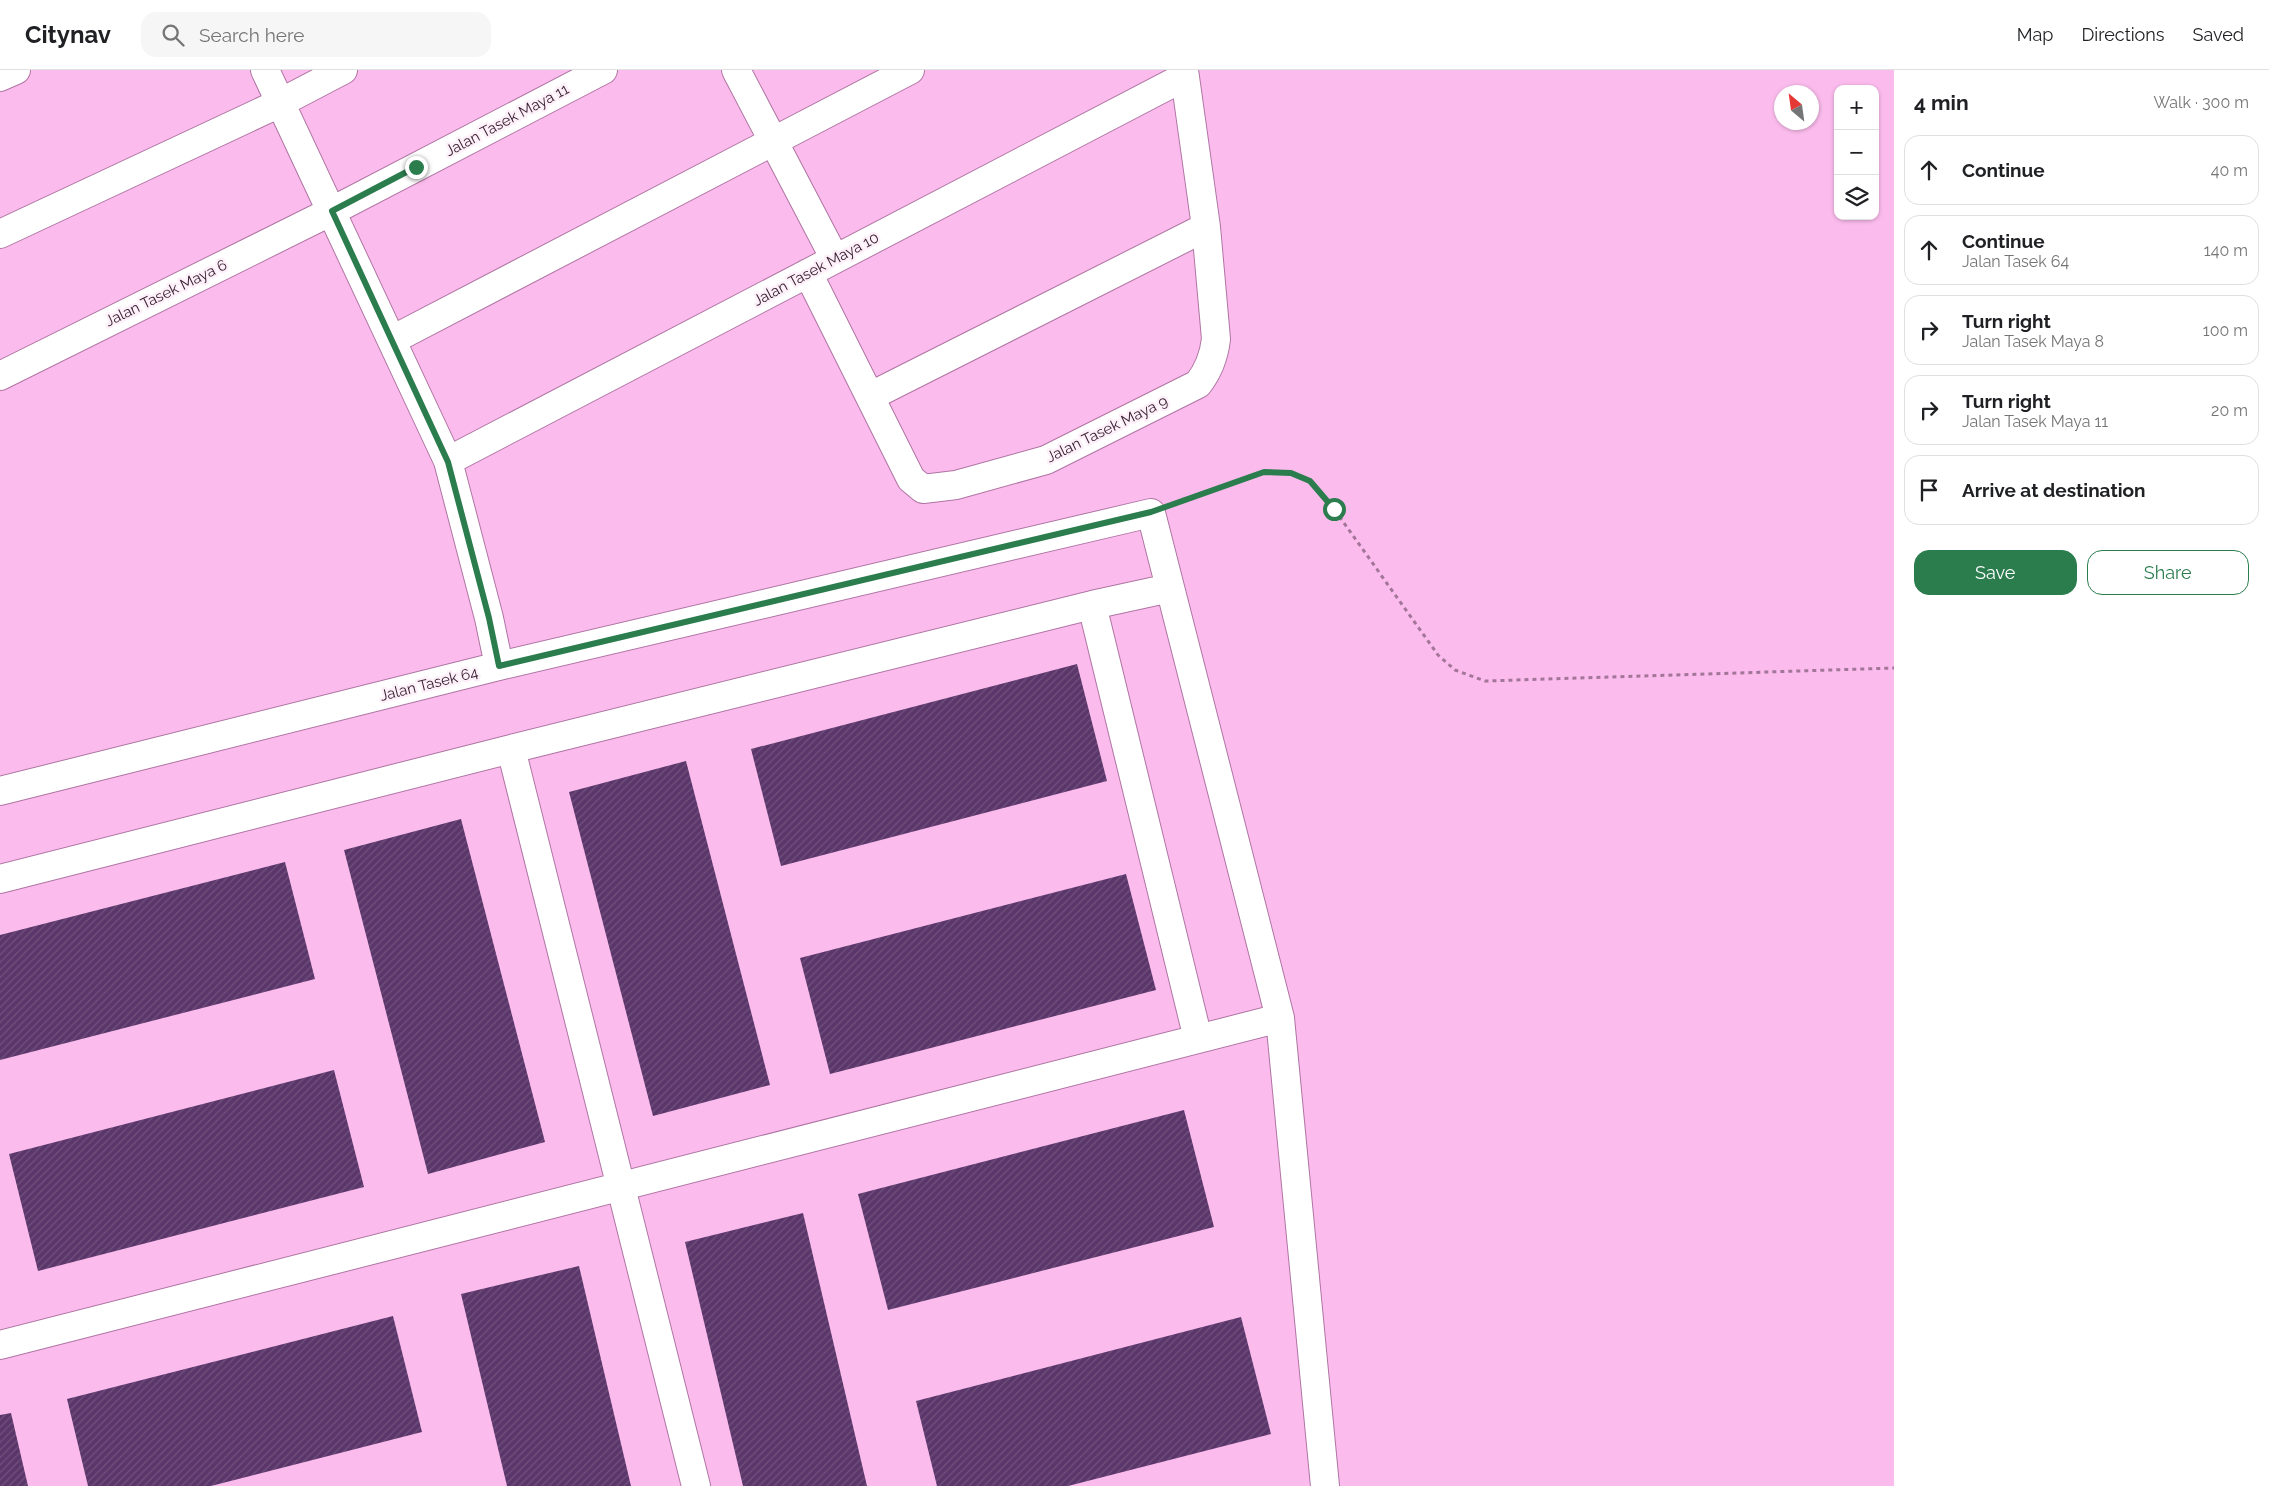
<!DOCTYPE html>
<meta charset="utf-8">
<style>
body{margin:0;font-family:Raleway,sans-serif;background:#f6f6f6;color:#202124}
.controls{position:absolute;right:15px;top:15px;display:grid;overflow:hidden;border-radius:10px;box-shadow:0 1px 4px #0004}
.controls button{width:45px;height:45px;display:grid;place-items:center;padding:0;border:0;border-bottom:1px solid #e0e0e0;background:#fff;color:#202124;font:25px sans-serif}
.compass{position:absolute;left:1774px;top:15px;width:45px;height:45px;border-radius:50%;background:#fff;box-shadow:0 1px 4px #0004;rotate:331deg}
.stop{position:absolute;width:15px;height:15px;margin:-11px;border:4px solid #2b7d4e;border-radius:50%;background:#fff}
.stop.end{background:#2b7d4e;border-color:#fff;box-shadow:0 1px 5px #0008}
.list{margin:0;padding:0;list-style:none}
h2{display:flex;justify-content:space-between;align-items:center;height:65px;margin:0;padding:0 20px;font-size:21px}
h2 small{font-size:16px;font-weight:400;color:#757577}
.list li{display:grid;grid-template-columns:32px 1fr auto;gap:15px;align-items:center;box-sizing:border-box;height:70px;margin:0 10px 10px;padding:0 10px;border:1px solid #e0e0e0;border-radius:15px}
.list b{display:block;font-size:19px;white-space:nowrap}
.list p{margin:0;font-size:16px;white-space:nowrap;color:#757577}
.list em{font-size:16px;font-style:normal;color:#757577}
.actions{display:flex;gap:10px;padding:15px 20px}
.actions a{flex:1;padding:11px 0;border:1px solid #2b7d4e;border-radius:15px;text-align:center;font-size:18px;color:#2b7d4e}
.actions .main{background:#2b7d4e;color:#fff}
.icon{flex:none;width:28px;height:28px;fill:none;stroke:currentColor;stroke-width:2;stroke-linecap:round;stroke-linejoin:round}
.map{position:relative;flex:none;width:1894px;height:1416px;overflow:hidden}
header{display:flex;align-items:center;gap:30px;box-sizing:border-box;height:70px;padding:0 25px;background:#fff;border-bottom:1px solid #e0e0e0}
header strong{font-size:24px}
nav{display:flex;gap:28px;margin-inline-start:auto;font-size:18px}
.search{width:350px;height:45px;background:#f6f6f6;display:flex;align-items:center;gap:12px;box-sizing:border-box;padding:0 18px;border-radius:15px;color:#757577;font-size:19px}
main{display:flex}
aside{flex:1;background:#fff}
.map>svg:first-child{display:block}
.building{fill:url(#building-hatch)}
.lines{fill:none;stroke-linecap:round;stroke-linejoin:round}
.minor-casing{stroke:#af75a3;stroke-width:30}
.path{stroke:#a37599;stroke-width:3;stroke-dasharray:4 4;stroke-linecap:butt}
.minor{stroke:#fff;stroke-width:28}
.route{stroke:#2b7d4e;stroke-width:6}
.labels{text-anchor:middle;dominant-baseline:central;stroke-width:5;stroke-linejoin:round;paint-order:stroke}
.street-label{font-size:15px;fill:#341c2f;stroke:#fdf0f9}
</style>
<header>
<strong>Citynav</strong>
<div class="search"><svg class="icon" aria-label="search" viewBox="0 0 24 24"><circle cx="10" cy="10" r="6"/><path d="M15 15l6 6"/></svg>Search here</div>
<nav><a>Map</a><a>Directions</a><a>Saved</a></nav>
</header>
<main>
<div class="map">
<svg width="1894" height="1416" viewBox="0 0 1894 1416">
<defs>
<pattern id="building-hatch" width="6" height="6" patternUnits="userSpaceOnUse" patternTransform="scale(1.25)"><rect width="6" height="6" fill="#5b366b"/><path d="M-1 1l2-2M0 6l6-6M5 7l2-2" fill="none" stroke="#70517c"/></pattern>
</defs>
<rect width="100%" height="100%" fill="#fbbced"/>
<path class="building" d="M1077 594 1107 711 781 796 751 679Z
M686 691 770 1015 653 1046 569 722Z
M461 749 545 1072 428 1104 344 780Z
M285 792 315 909 0 990V865Z
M1126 804 1156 920 830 1004 800 888Z
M334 1000 364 1117 38 1201 9 1084Z
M1184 1040 1214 1157 888 1240 858 1124Z
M803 1143 867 1416H743L685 1172Z
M579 1196 631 1416H507L461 1224Z
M393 1246 422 1362 211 1416H88L67 1329Z
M1241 1247 1271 1364 1068 1416H937L916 1331Z
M11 1343 28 1416H0V1345Z"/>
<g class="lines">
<g class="minor-casing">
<path id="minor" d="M265 0 448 391 489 548 499 596
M736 0 835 189
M0 7 16 0
M0 164 280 33 343 0
M808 203 911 409 923 419 956 415 1046 390 1198 314C1209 300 1214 286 1216 269L1206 157 1184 0
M392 270 910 0
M0 306 332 141 603 0
M871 326 1206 157
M448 391 1184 7
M1092 535 1198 969
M511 679 696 1416
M0 721 499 596 1151 443 1280 948 1325 1416
M0 809 511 679 1092 535 1170 518
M0 1275 1280 948"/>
</g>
<path class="path" d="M1179 432 1264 402 1291 403 1310 411 1334 439 1438 585 1455 600 1485 611 1894 598"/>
<use href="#minor" class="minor"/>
</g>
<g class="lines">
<path class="route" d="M416 97 332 141 448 392 489 548 499 596 1151 442 1264 402 1291 403 1310 411 1334 439"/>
</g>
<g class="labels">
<g class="street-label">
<text transform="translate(507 50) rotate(-28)">Jalan Tasek Maya 11</text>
<text transform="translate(816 199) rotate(-28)">Jalan Tasek Maya 10</text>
<text transform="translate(166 223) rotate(-26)">Jalan Tasek Maya 6</text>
<text transform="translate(1107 359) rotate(-26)">Jalan Tasek Maya 9</text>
<text transform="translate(429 614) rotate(-14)">Jalan Tasek 64</text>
</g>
</g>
</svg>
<div class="controls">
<button>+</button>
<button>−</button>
<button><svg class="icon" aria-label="layers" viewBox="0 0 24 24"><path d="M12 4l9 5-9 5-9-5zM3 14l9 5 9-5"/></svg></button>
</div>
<svg class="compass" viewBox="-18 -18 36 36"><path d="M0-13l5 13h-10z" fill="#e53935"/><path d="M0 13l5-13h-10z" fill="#757577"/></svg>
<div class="stop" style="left:1334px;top:439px"></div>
<div class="stop end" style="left:416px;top:97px"></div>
</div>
<aside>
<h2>4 min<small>Walk · 300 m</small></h2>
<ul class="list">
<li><svg class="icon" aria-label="ahead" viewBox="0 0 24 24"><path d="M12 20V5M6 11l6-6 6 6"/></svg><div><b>Continue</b></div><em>40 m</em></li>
<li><svg class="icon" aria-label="ahead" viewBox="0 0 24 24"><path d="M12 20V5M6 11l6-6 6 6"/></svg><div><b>Continue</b><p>Jalan Tasek 64</p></div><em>140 m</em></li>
<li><svg class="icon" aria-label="right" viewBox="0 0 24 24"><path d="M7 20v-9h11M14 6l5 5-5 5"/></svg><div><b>Turn right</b><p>Jalan Tasek Maya 8</p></div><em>100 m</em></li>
<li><svg class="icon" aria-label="right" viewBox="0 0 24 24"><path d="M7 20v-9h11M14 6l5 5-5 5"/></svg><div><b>Turn right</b><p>Jalan Tasek Maya 11</p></div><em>20 m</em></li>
<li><svg class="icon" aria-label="arrive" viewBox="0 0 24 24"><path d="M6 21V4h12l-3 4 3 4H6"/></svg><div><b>Arrive at destination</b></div></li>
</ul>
<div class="actions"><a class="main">Save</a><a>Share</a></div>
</aside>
</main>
